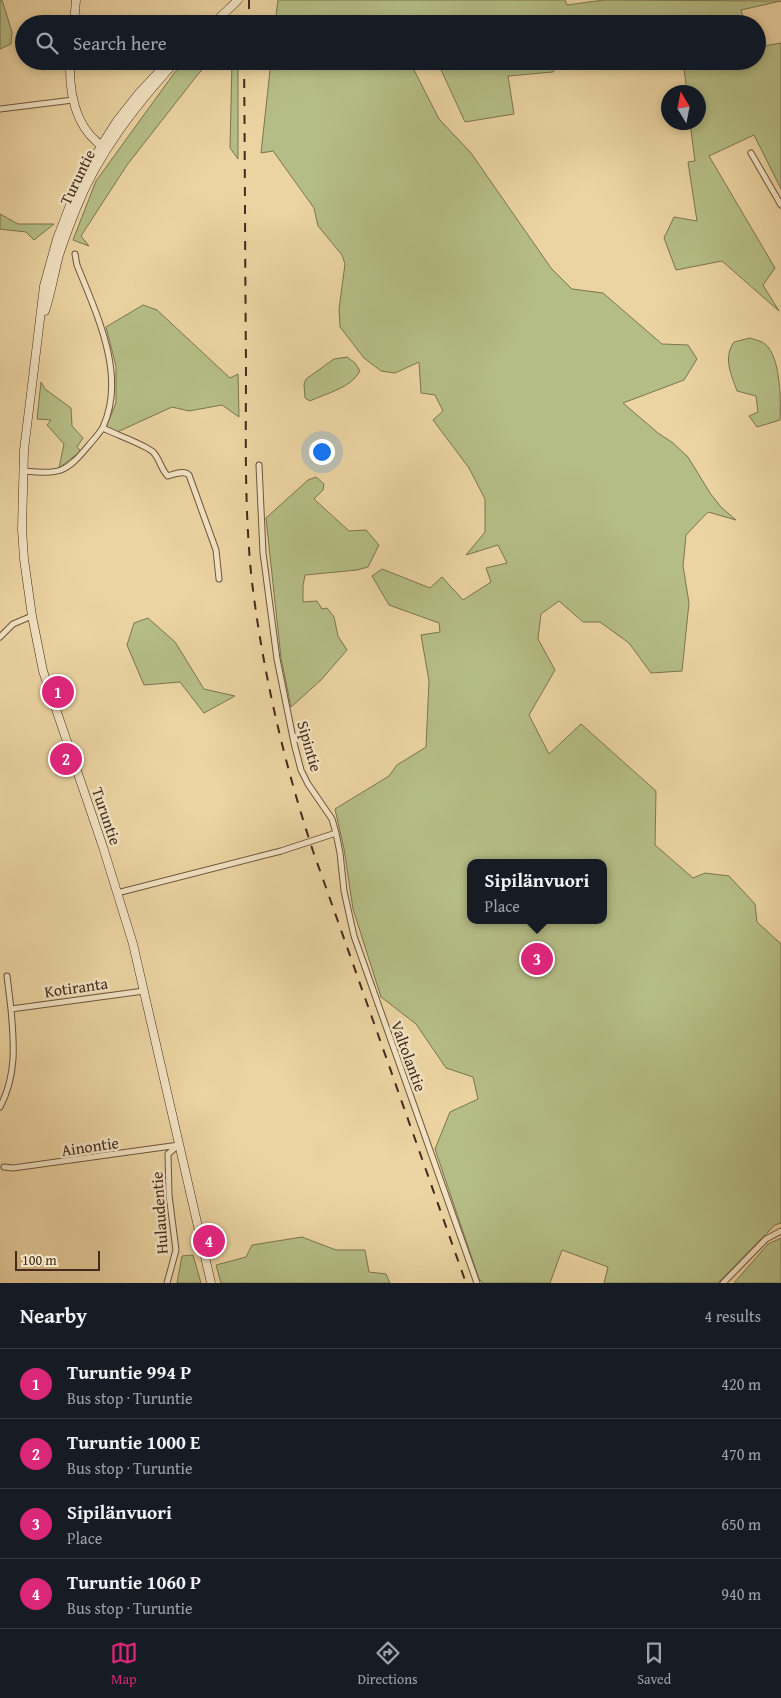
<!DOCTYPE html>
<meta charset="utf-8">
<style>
body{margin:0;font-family:"Gentium Book Plus",serif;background:#20242c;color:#f1f3f6}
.compass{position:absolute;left:661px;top:85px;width:45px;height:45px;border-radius:50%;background:#171b24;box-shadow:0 2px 8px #0003;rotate:350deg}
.scale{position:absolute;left:15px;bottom:12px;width:85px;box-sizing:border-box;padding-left:5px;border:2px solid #442b1d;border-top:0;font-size:14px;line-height:18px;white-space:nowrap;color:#442b1d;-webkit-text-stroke:4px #f2e3c3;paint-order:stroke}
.you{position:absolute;left:321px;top:451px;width:18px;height:18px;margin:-12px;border:4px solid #fff;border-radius:50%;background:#1a73e8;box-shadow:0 0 0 8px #1a73e833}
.badge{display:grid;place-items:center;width:32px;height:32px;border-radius:50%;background:#db2777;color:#fff;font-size:16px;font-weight:700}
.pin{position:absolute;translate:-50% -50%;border:2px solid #fff;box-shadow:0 1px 5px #0006}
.popup{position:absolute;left:467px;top:859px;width:140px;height:65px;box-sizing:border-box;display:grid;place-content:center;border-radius:10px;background:#171b24;filter:drop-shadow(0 1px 4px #0005);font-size:16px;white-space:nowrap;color:#9ea1a6}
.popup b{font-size:19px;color:#f1f3f6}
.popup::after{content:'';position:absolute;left:50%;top:100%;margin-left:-10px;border:10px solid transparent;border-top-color:#171b24}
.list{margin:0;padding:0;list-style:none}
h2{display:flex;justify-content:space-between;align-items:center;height:65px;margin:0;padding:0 20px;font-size:21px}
h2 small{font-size:16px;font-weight:400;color:#9ea1a6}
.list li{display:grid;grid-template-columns:32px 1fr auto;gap:15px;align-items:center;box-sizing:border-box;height:70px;padding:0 20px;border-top:1px solid #363941}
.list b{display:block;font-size:19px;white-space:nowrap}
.list p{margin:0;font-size:16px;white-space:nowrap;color:#9ea1a6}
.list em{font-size:16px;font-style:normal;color:#9ea1a6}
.icon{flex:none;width:28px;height:28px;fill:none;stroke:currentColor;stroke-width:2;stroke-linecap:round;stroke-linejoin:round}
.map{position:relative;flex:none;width:781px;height:1283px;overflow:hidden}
.search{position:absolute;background:#171b24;box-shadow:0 2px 8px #0003;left:15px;right:15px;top:15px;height:55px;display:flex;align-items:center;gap:12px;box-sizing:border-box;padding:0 18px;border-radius:28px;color:#9ea1a6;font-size:19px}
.sheet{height:345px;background:#171b24}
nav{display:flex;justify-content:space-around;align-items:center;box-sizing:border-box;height:70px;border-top:1px solid #363941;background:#171b24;font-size:14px;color:#9ea1a6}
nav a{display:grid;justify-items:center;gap:2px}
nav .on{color:#db2777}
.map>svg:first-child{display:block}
.green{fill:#b5bd86;stroke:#7c7452;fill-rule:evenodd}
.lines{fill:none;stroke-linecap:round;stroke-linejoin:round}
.minor-casing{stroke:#6e553e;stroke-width:7}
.secondary-casing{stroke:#442b1d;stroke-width:9}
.minor{stroke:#f2e3c3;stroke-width:5}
.secondary{stroke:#f2e3c3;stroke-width:8}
.rail{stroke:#442b1d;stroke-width:2;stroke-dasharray:9 9;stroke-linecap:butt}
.labels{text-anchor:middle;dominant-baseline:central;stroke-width:5;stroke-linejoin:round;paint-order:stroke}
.street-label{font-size:16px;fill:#442b1d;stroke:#f2e3c3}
</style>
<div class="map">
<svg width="781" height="1283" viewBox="0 0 781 1283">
<rect width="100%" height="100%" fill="#ebd4a2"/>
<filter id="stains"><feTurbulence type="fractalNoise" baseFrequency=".004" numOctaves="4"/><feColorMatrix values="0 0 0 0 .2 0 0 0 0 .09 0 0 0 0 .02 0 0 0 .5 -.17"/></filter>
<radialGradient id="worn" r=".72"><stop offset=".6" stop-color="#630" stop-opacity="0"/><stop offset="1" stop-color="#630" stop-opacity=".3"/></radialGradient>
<path class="green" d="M0 0H2L12 32 11 44 0 49Z
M278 0H565L567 5 604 0 781 1 741 10 745 24H275Z
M781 43V189L754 135 709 156 775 268 763 285 779 311 722 261 676 270 664 238 674 217 697 221 688 162 695 161 690 123 698 122V92H687L683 61H757V47Z
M187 61H211L199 73 127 165 81 236 89 246 73 240 96 181 175 72Z
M232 61H238V159L230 148Z
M271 61H412L410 62 439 119 471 153 551 268 572 289 603 293 662 344 688 345 697 359 684 380 623 403 658 433 673 443 688 457 710 493 721 507 736 520 708 512 686 535 683 566 689 603 682 671 651 673 629 643 600 622H583L559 601 541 614 538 639 555 670 529 715 549 754 581 724 656 791 655 845 693 878 705 873 729 876 755 904 757 922 781 944V1223L775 1225 718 1283H604L608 1267 562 1250 550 1283H483L479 1279 435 1149 450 1112 478 1099 473 1077 446 1068 416 1024 381 997 353 909 344 849 335 809 389 776 397 765 426 747 429 681 421 635 440 632 439 623 389 605 372 576 382 569 430 588 442 577 463 600 491 582 486 568 507 563 498 545 466 555 485 532V499L469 468 433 420 443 411 435 395 421 393 419 362 395 373 381 371 364 358 340 327 339 309 345 264 342 255 318 226 314 208 273 151 261 153ZM471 863H603V920H471Z
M437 61H558L553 72 508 76 514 114 465 122Z
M0 214 18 224H54L34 240 26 232 0 229Z
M143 305 157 310 230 378 238 374 239 417 222 405 189 411 172 407 113 434 104 432 116 403V366L106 327Z
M750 338C755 340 762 341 765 344 781 357 781 402 780 420L757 427 749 416 758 412 756 396 737 391C731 374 723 358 734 342Z
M347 357 355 363 360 371C351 388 327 393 310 401L305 398 304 384 306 379 334 359Z
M41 382 45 389 71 408 72 426 83 438 77 447 81 451 59 468 64 444 47 425 51 420 37 419Z
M316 477 324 484 323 490 314 499 349 531 366 530 379 545 368 567 357 570 305 575 303 586V602L317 601 322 609 327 608 334 617 338 636 347 650 321 680 291 707 281 658 266 518 308 480Z
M148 618 175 642 204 689 235 696 204 713 180 682 144 685 127 645 134 623Z
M302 1237 336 1250H365L369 1272 386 1274 390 1283H221L216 1265 246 1257 252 1245Z
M781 1238V1283H734L768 1244Z
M193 1255 201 1283H177L182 1256Z"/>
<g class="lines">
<g class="minor-casing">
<path id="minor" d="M0 109 73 100
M751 153 781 205
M103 428C114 434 146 445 153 452 160 459 161 470 168 476 174 474 184 470 189 475L216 550 219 579
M23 471C60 474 65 474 89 445 94 439 100 433 103 427 127 375 96 313 77 265L75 254
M0 637 13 624 32 616
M336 833 340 853 344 891 354 936 477 1283
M117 893 281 851 336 833 332 819 308 784 301 770 294 743 277 659 263 553 259 465
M7 976 11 1009
M0 1107C17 1075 14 1043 11 1009L144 991
M4 1167 13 1168 179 1145
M167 1283 176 1250 169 1195 168 1154 176 1147
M723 1283 766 1239 781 1231"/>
</g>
<g class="secondary-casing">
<path id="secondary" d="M74 24 76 0
M213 24 238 0
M70 61C69 94 75 129 105 148
M169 61 139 93 117 121 101 146 72 200 57 239 44 286 33 377 24 450 22 529 24 559 32 616 43 671 103 847 133 944 211 1283
M45 311C51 293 54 274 59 255 64 240 70 224 76 209 98 153 136 105 176 61"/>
</g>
<use href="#minor" class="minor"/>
<use href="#secondary" class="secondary"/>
<path class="rail" d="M249 0V24
M244 61C245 161 245 261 246 362 246 435 244 509 252 582 263 673 284 763 313 851L466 1283"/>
</g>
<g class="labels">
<g class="street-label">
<text transform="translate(77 177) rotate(-64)">Turuntie</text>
<text transform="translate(310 746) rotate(74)">Sipintie</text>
<text transform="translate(107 816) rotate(71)">Turuntie</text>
<text transform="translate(76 987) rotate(-8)">Kotiranta</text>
<text transform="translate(409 1056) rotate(70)">Valtolantie</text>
<text transform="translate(90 1146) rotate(-8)">Ainontie</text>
<text transform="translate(159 1213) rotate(-94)">Hulaudentie</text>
</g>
</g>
<rect width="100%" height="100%" filter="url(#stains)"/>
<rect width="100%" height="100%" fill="url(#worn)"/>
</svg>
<svg class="compass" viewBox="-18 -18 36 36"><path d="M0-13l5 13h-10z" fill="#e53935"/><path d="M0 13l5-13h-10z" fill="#9ea1a6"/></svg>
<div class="scale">100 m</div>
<div class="you"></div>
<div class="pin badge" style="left:58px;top:692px">1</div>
<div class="pin badge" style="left:66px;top:759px">2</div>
<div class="pin badge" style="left:537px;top:959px">3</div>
<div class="popup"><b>Sipilänvuori</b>Place</div>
<div class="pin badge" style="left:209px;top:1241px">4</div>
<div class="search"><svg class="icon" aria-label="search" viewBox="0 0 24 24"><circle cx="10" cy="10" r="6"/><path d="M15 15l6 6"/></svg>Search here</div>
</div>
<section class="sheet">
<h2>Nearby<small>4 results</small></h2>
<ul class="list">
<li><span class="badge">1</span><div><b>Turuntie 994 P</b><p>Bus stop · Turuntie</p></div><em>420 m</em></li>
<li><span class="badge">2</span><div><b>Turuntie 1000 E</b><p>Bus stop · Turuntie</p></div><em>470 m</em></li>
<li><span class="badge">3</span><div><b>Sipilänvuori</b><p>Place</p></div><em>650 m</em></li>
<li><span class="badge">4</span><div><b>Turuntie 1060 P</b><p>Bus stop · Turuntie</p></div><em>940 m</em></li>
</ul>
</section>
<nav>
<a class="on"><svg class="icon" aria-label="map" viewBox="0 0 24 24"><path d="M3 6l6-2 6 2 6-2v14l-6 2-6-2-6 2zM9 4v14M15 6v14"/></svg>Map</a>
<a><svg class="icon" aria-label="directions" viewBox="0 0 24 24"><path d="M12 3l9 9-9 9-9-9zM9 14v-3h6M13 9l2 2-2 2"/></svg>Directions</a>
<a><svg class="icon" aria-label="saved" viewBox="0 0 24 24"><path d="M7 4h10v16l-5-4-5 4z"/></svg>Saved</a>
</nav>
